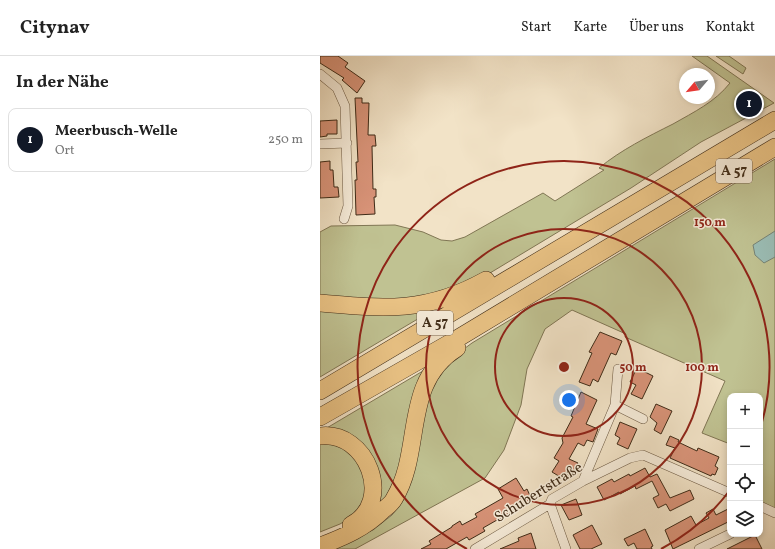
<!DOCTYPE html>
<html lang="de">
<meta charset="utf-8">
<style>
body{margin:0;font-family:Vollkorn,serif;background:#f2f2f2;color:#222}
.controls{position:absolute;right:12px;bottom:12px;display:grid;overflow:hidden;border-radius:8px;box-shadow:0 2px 6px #0003}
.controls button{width:36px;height:36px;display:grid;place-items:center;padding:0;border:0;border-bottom:1px solid #e0e0e0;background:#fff;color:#222;font:20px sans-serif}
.compass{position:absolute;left:359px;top:12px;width:36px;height:36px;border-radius:50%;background:#fff;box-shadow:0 2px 6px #0003;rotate:241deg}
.you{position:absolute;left:249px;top:344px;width:14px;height:14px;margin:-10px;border:3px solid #fff;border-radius:50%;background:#1a73e8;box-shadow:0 0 0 6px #1a73e833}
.badge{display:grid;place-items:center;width:26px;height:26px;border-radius:50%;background:#111827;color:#fff;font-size:13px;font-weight:700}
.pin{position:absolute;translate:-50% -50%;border:2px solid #fff;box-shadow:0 1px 4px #0006}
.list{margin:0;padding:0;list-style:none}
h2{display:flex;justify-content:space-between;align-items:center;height:52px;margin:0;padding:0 16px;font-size:17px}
h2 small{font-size:13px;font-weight:400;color:#767676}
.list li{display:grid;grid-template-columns:26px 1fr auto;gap:12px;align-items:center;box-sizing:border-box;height:64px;margin:0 8px 8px;padding:0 8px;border:1px solid #e0e0e0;border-radius:8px}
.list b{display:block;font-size:15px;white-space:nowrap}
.list p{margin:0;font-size:13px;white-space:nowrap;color:#767676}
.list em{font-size:13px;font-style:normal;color:#767676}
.icon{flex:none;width:22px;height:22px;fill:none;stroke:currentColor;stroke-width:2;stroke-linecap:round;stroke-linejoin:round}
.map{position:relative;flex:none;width:455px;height:493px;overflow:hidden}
header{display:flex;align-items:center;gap:24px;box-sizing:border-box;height:56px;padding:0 20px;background:#fff;border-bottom:1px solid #e0e0e0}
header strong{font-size:19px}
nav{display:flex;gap:22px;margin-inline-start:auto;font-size:14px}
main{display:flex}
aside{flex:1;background:#fff}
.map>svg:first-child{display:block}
.green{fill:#c0c292;stroke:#807654}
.water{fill:#9bbeb6;stroke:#768376}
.building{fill:#d89378;stroke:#3f2b17}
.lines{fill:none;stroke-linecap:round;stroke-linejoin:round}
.minor-casing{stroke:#6c5943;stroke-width:10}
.motorway-casing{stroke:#3f2b17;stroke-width:18}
.minor{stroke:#f7eddb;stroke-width:9}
.motorway{stroke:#e9c284;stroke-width:17}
.ring{fill:none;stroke:#8f2418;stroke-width:2}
.labels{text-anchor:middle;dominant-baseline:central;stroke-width:3;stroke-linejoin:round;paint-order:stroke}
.shield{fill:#f7eddb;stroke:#766552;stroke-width:1}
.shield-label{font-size:14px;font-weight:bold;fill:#3f2b17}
.street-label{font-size:15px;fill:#3f2b17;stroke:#f7eddb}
.centre{fill:#8f2418;stroke:#f7eddb;stroke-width:2}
.ring-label{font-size:12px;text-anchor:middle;font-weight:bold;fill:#8f2418;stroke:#f7eddb;stroke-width:3;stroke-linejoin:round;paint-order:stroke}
</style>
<header>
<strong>Citynav</strong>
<nav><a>Start</a><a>Karte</a><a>Über uns</a><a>Kontakt</a></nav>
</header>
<main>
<aside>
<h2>In der Nähe<small></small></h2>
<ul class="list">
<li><span class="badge">1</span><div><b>Meerbusch-Welle</b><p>Ort</p></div><em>250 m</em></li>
</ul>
</aside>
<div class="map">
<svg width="455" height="493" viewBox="0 0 455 493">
<rect width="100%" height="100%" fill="#f2e3c7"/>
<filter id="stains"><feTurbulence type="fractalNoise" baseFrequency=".005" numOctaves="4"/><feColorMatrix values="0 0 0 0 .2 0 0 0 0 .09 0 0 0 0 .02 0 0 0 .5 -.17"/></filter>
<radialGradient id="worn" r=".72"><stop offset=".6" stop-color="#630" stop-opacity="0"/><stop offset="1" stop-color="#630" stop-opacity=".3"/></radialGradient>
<path class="green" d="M372 0H387L454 47 381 86 311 132 170 217 148 227 82 246 0 241V176L11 170 75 169 103 176 121 184 132 185 145 181 223 137 235 145 284 114 279 112C301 94 327 81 353 68 374 56 395 46 410 27Z
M396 0H409L426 12 423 18Z
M455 103V454L440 447V340H410V388L382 377 405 325 305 281 306 278 252 254 225 273 207 313 201 349 184 394 165 422 35 493H8L53 474 72 459 80 449 84 443 108 336 133 301 152 287Z
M123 248 0 321V251Z
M113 309 87 397 59 455 53 410 0 376Z
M0 386H5L29 394 44 416 45 443 34 460 20 468 0 476Z"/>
<path class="water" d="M455 175V201L444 207 435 199 433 189Z"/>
<path class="building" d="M0 0H18L28 7 25 11 45 25 37 37 22 24 24 22 0 7Z
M35 42H42V47H49L48 79H55L56 90H52L53 133H56V141H54L55 158 36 159 35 124H37L36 106H38Z
M17 64V78H7V80L0 81V65Z
M10 105V114H13L14 131H18L19 141 0 142V106Z
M280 276 302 285 296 299 291 297 278 326 273 323 270 330 259 326 272 297 269 296Z
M317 312 333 320 322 343 311 338 316 329 310 326Z
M261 336 277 344 266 368 278 373 273 386 267 384 264 390 258 387 249 403 258 407 250 420 245 417 242 422 232 416 239 405 234 402 243 387 242 382 253 361 251 360Z
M336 348 352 355 341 378 334 374 337 367 330 361Z
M300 366 317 373 308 393 297 388 300 382 295 379Z
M350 380 359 384 358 386 377 395 378 392 399 401 395 410 398 412 395 419 392 418 391 420 350 402 355 392 346 389Z
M325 412 330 421 337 418 350 442 370 434 374 443 350 455 346 448 338 452 333 442 339 439 332 425 316 433 315 430 300 438 299 436 284 444 277 431 292 423 294 426 309 418 310 420Z
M196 422 204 435 207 433 212 444 163 472 165 475 149 484 147 481 126 493H101L111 488 109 485 132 471V470L140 465 142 469 157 461 155 458 183 442 178 433Z
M256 443 262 459 249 464 241 449Z
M410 452V465L353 493 345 474 371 460 376 469 389 462 386 457 393 453 396 459Z
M272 469 282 488 271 493H260L253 479Z
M325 473 333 490 331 491 332 493H317L314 487 308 490 304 483Z
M211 477 216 493H180L199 485 198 482Z
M435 479 442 493H407Z"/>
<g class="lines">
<g class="minor-casing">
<path id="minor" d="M0 18 17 32 25 50 28 150 24 163
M0 88 27 87
M295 349 323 363
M263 425 295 349 298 313
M230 448 246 493
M440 450 455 457
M155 493 230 448 232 443 263 425 310 402 323 399 410 437
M379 493 410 478"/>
</g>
<g class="motorway-casing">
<path id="motorway" d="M0 247C65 253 107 257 166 224
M0 335 455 64
M0 361 135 284 455 91
M0 380C47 374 75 446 31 469
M0 490C24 481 45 472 63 454 67 451 72 447 74 443 104 394 81 327 137 292"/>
</g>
<use href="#minor" class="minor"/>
<use href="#motorway" class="motorway"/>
</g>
<g class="ring">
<circle cx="244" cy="311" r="69"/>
<circle cx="244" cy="311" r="138"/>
<path d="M410 434A206 206 0 0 1 341 493M147 493A206 206 0 1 1 440 373"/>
</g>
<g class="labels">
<g class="shield">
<rect x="396" y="103" width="36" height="24" rx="3"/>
<rect x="97" y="255" width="36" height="24" rx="3"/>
</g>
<g class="shield-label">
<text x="414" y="115">A 57</text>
<text x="115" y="267">A 57</text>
</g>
<g class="street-label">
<text transform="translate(219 437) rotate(-32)">Schubertstraße</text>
</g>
</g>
<circle cx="244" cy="311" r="6" class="centre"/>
<g class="ring-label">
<text x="390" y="170">150 m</text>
<text x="313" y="315">50 m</text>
<text x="382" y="315">100 m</text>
</g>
<rect width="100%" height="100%" filter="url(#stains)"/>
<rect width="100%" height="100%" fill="url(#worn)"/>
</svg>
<div class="controls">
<button>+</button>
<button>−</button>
<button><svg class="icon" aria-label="locate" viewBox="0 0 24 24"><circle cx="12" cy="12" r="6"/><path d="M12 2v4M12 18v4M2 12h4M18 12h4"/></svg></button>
<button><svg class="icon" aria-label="layers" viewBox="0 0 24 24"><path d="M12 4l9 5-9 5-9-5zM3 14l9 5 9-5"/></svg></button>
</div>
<svg class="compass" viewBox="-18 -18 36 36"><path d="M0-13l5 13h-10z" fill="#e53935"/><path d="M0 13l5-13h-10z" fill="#767676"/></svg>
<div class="you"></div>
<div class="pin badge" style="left:429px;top:48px">1</div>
</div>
</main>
